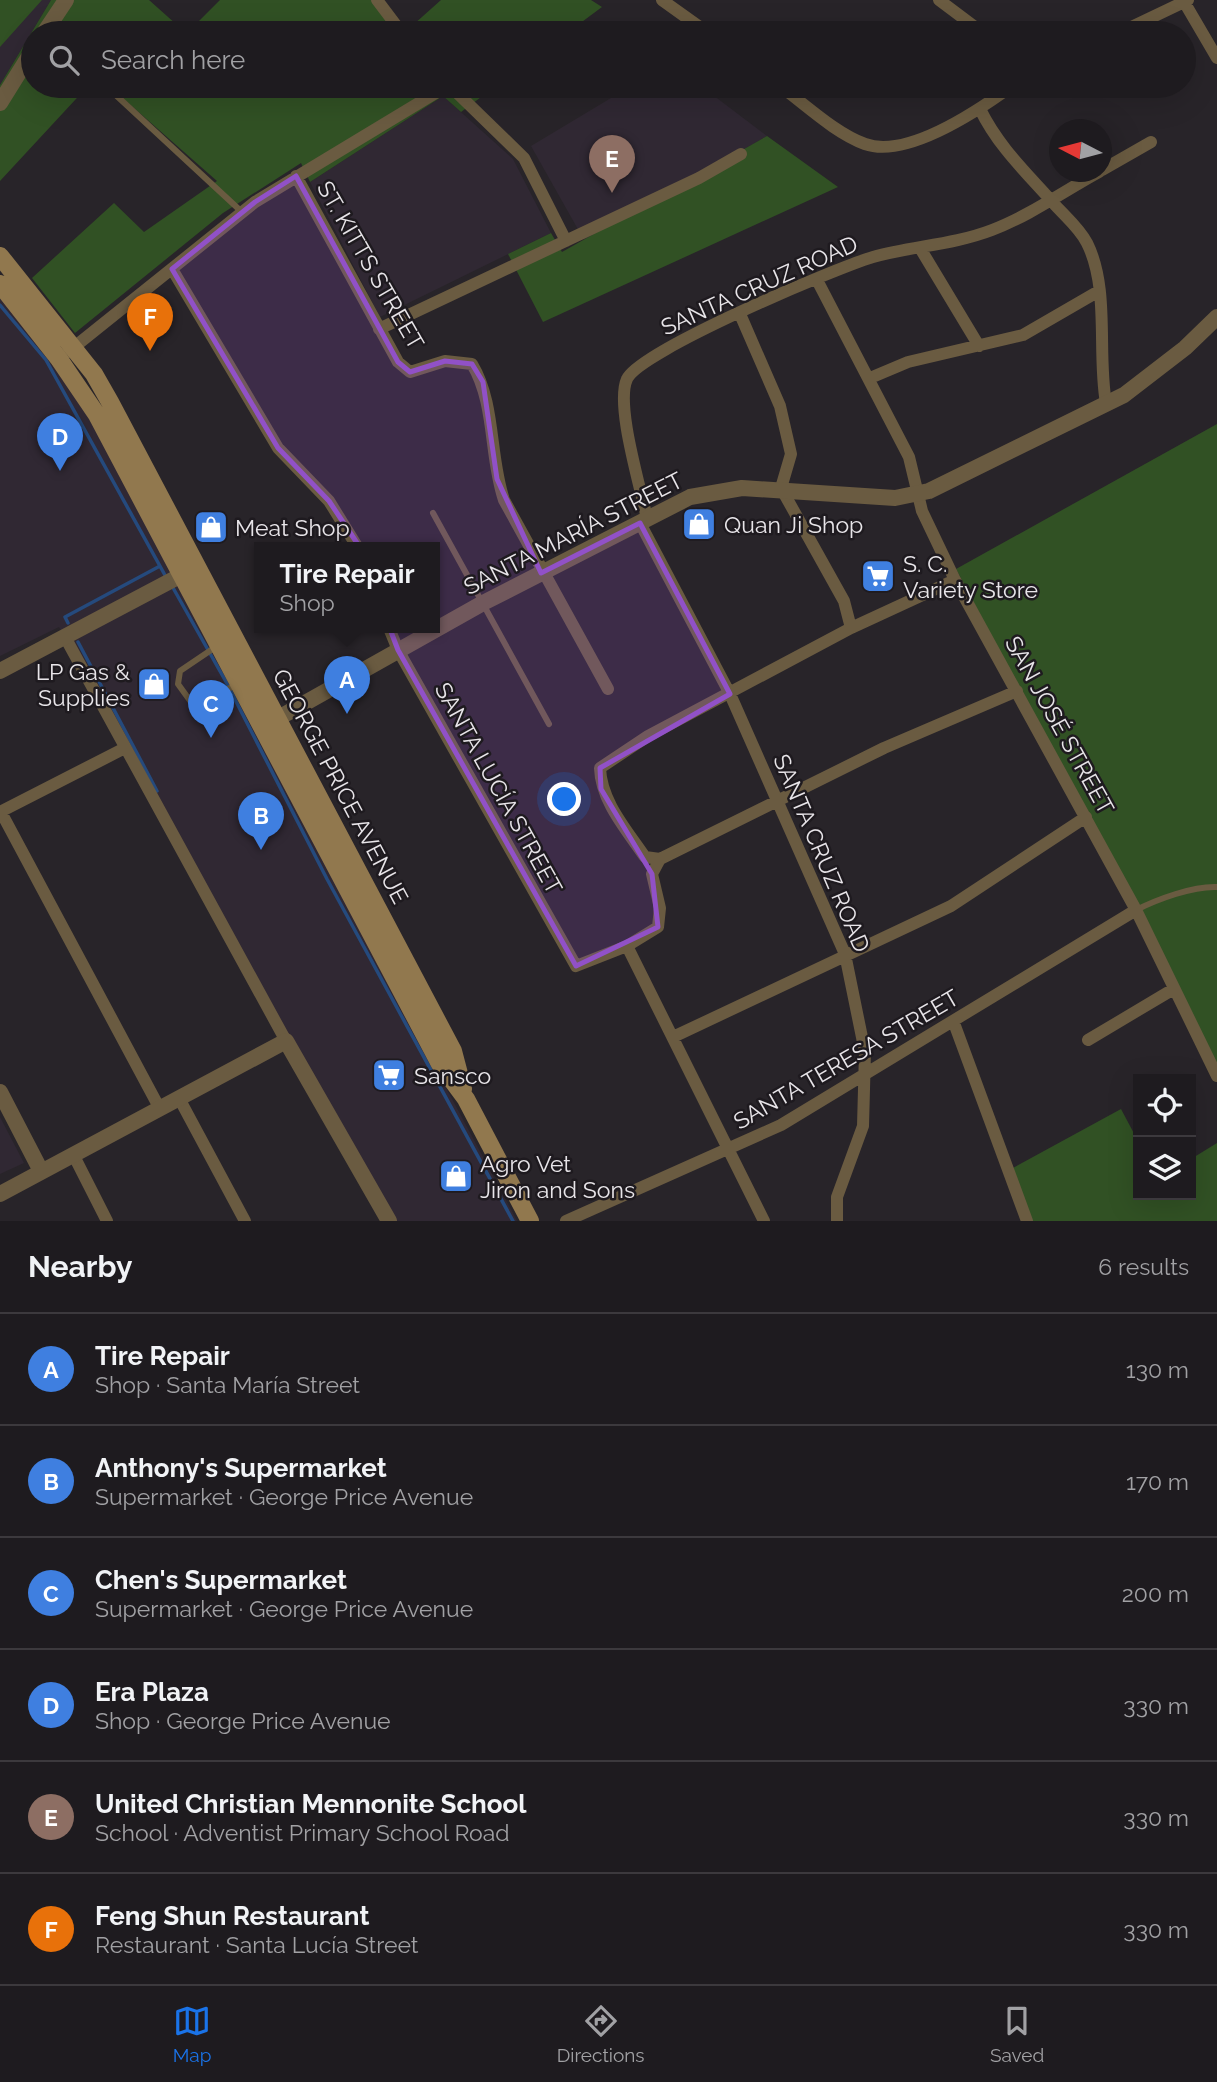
<!DOCTYPE html>
<meta charset="utf-8">
<style>
body{margin:0;font-family:Raleway,sans-serif;background:#2b282c;color:#f1f3f6}
.controls{position:absolute;right:21px;bottom:21px;display:grid;overflow:hidden;border-radius:0px;box-shadow:0 7px 28px #0002}
.controls button{width:63px;height:63px;display:grid;place-items:center;padding:0;border:0;border-bottom:2px solid #3c393d;background:#1e1b1f;color:#f1f3f6;font:35px sans-serif}
.compass{position:absolute;left:1049px;top:119px;width:63px;height:63px;border-radius:50%;background:#1e1b1f;box-shadow:0 7px 28px #0002;rotate:276deg}
.you{position:absolute;left:565px;top:800px;width:24px;height:24px;margin:-18px;border:5px solid #fff;border-radius:50%;background:#1a73e8;box-shadow:0 0 0 10px #1a73e833}
.badge{display:grid;place-items:center;width:46px;height:46px;border-radius:50%;background:#1a73e8;color:#fff;font-size:23px;font-weight:700}
.pin{position:absolute;translate:-50% -58px;filter:drop-shadow(0 2px 4px #0008)}
.pin::after{content:'';position:absolute;top:37px;width:24px;height:21px;background:inherit;clip-path:polygon(0 0,100% 0,50% 100%)}
.popup{position:absolute;left:254px;top:542px;width:186px;height:91px;box-sizing:border-box;display:grid;place-content:center;border-radius:0px;background:#1e1b1f;filter:drop-shadow(0 2px 5px #0005);font-size:23px;white-space:nowrap;color:#a1a1a4}
.popup b{font-size:26px;color:#f1f3f6}
.popup::after{content:'';position:absolute;left:50%;top:100%;margin-left:-14px;border:14px solid transparent;border-top-color:#1e1b1f}
.list{margin:0;padding:0;list-style:none}
h2{display:flex;justify-content:space-between;align-items:center;height:91px;margin:0;padding:0 28px;font-size:30px}
h2 small{font-size:23px;font-weight:400;color:#a1a1a4}
.list li{display:grid;grid-template-columns:46px 1fr auto;gap:21px;align-items:center;box-sizing:border-box;height:112px;padding:0 28px;border-top:2px solid #3c393d}
.list b{display:block;font-size:26px;white-space:nowrap}
.list p{margin:0;font-size:23px;white-space:nowrap;color:#a1a1a4}
.list em{font-size:23px;font-style:normal;color:#a1a1a4}
.icon{flex:none;width:38px;height:38px;fill:none;stroke:currentColor;stroke-width:2;stroke-linecap:round;stroke-linejoin:round}
.map{position:relative;flex:none;width:1217px;height:1221px;overflow:hidden}
.search{position:absolute;background:#1e1b1f;box-shadow:0 7px 28px #0002;left:21px;right:21px;top:21px;height:77px;display:flex;align-items:center;gap:18px;box-sizing:border-box;padding:0 24px;border-radius:38px;color:#a1a1a4;font-size:26px}
.sheet{height:763px;background:#1e1b1f}
nav{display:flex;justify-content:space-around;align-items:center;box-sizing:border-box;height:98px;border-top:2px solid #3c393d;background:#1e1b1f;font-size:19px;color:#a1a1a4}
nav a{display:grid;justify-items:center;gap:4px}
nav .on{color:#1a73e8}
.map>svg:first-child{display:block}
.built{fill:#302833}
.green{fill:#315124}
.lines{fill:none;stroke-linecap:round;stroke-linejoin:round}
.stream{stroke:#254a7d;stroke-width:3.5}
.service{stroke:#6a5b41;stroke-width:6}
.minor{stroke:#6a5b41;stroke-width:12}
.tertiary{stroke:#6a5b41;stroke-width:16}
.secondary{stroke:#91784e;stroke-width:18}
.marked{fill:#9151c7;fill-opacity:0.2;stroke:#9151c7;stroke-width:5;stroke-linejoin:round}
.labels{text-anchor:middle;dominant-baseline:central;stroke-width:5;stroke-linejoin:round;paint-order:stroke}
.street-label{font-size:23px;fill:#e8e5e9;stroke:#1e1a1f}
.poi-label{font-size:23px;fill:#e8e5e9;stroke:#1e1a1f;text-anchor:start}
</style>
<div class="map">
<svg width="1217" height="1221" viewBox="0 0 1217 1221">
<rect width="100%" height="100%" fill="#282429"/>
<path class="built" d="M0 0H51L0 85Z
M631 86H701L767 136 584 240 531 146Z
M443 96 513 159 551 233 380 317 310 182Z
M0 293 80 403 108 453 517 1221H390L59 627 0 656Z
M0 1117 24 1163 0 1174Z"/>
<path class="green" d="M0 0H42L0 47Z
M51 0H149L186 33H33V86H88L0 181V85Z
M220 0H374L398 33H187Z
M441 0H591L602 7 567 33H404Z
M109 86H496L461 112 443 96 310 182 301 163 223 213 75 333 32 278 114 203 144 232 217 181Z
M767 136 838 187 543 322 508 254 551 233 562 252Z
M1217 424V1064L956 569Z
M1121 1109 1138 1141V1195H1191V1159L1217 1143V1221H1032L1013 1168Z"/>
<g class="lines">
<path class="stream" d="M0 305 46 360 166 577
M172 586 225 680 327 879 513 1221
M68 623 65 617 160 566
M78 642 157 791"/>
<path class="service" d="M106 86 243 213
M433 513 549 724
M217 646 180 671 178 684 191 702 202 701 236 685
M1136 910C1158 899 1193 886 1217 887"/>
<path class="minor" d="M377 0 402 33
M662 0 708 33
M939 0 983 33
M1183 0 1217 58
M1119 33 1188 0
M450 86 524 158 566 241
M780 86C806 105 835 133 865 144 908 159 979 110 1012 86
M980 109C999 148 1028 174 1056 206 1067 218 1080 229 1087 243 1110 289 1097 353 1106 403
M1102 170 1151 142
M296 176 398 362 410 372 445 361 472 364C496 404 489 456 504 500L608 689
M920 248 979 346
M172 269 278 448 329 501 358 548
M817 280 909 457 922 511 955 580 1136 910 1217 1076
M740 314 780 406 791 454 781 488 844 601 851 628
M379 329 699 178 741 154
M68 352 255 202 447 86
M870 378 908 362 1023 335 1099 291
M647 519C641 488 615 405 627 379 639 351 836 268 873 257 912 246 953 245 992 230 1029 216 1064 191 1099 172
M640 523 730 694 845 954 865 1052 863 1126 837 1197V1221
M389 628 398 650 576 966 627 946 658 927 660 908 652 874 660 859 884 748 1017 691
M65 637 286 1041
M0 812 125 748
M1 812 160 1109
M660 859 645 857C626 829 601 801 600 768L648 736 851 628 955 580
M627 946 764 1221
M954 1023 1027 1221
M673 1037 951 906 1086 817
M1088 1040 1172 990
M180 1100 245 1221
M73 1154 107 1221
M566 1221 781 1125 1136 910"/>
<path class="tertiary" d="M44 33 66 0
M0 103 33 50
M0 671 193 569
M266 725 483 603 690 497 742 488 895 498 929 491 1124 395 1185 348 1217 317
M0 1092 41 1171
M0 1194 286 1041 389 1221"/>
<path class="secondary" d="M0 256 94 374 110 402 453 1051 463 1089
M0 284 59 359 97 415 440 1064 466 1099 530 1221"/>
</g>
<path class="marked" d="M296 176 398 362 410 372 445 361 472 364 483 382 497 479 541 573 640 523 730 694 600 768 601 789 652 874 658 927 576 966 398 650 357 543 329 501 278 448 172 269 255 202Z"/>
<defs>
<g id="shop-square" transform="scale(1.75)"><rect x="-9" y="-9" width="18" height="18" rx="4" fill="#3f7fe0" stroke="#1e1a1f"/><path d="M-5-2.5h2.3a2.7 3.5 0 0 1 5.4 0H5L5.5 6h-11ZM-1.5-2.5h3a1.5 2.3 0 0 0-3 0Z" fill="#fff"/></g>
<g id="supermarket-square" transform="scale(1.75)"><rect x="-9" y="-9" width="18" height="18" rx="4" fill="#3f7fe0" stroke="#1e1a1f"/><path d="M-6-5.5h2.5l.6 2H6L4.5 2H-2.5L-4.4-4H-6ZM-1.5 3.2a1.3 1.3 0 1 0 .1 0ZM3 3.2a1.3 1.3 0 1 0 .1 0Z" fill="#fff"/></g>
</defs>
<g fill-rule="evenodd">
<use href="#shop-square" x="699" y="524"/>
<use href="#shop-square" x="211" y="527"/>
<use href="#supermarket-square" x="878" y="576"/>
<use href="#shop-square" x="154" y="684"/>
<use href="#supermarket-square" x="389" y="1075"/>
<use href="#shop-square" x="456" y="1176"/>
</g>
<g class="labels">
<g class="street-label">
<text transform="translate(371 265) rotate(60)">ST. KITTS STREET</text>
<text transform="translate(759 285) rotate(-24)">SANTA CRUZ ROAD</text>
<text transform="translate(573 533) rotate(-27)">SANTA MARÍA STREET</text>
<text transform="translate(1060 725) rotate(61)">SAN JOSÉ STREET</text>
<text transform="translate(341 786) rotate(62)">GEORGE PRICE AVENUE</text>
<text transform="translate(499 788) rotate(61)">SANTA LUCÍA STREET</text>
<text transform="translate(822 853) rotate(67)">SANTA CRUZ ROAD</text>
<text transform="translate(846 1059) rotate(-30)">SANTA TERESA STREET</text>
</g>
<g class="poi-label">
<text x="724" y="524">Quan Ji Shop</text>
<text x="235" y="527">Meat Shop</text>
<text x="903" y="563">S. C.<tspan x="903" dy="26">Variety Store</tspan></text>
<text x="130" y="671" text-anchor="end">LP Gas &amp;<tspan x="130" dy="26">Supplies</tspan></text>
<text x="414" y="1075">Sansco</text>
<text x="480" y="1163">Agro Vet<tspan x="480" dy="26">Jiron and Sons</tspan></text>
</g>
</g>
</svg>
<div class="controls">
<button><svg class="icon" aria-label="locate" viewBox="0 0 24 24"><circle cx="12" cy="12" r="6"/><path d="M12 2v4M12 18v4M2 12h4M18 12h4"/></svg></button>
<button><svg class="icon" aria-label="layers" viewBox="0 0 24 24"><path d="M12 4l9 5-9 5-9-5zM3 14l9 5 9-5"/></svg></button>
</div>
<svg class="compass" viewBox="-18 -18 36 36"><path d="M0-13l5 13h-10z" fill="#e53935"/><path d="M0 13l5-13h-10z" fill="#a1a1a4"/></svg>
<div class="you"></div>
<div class="pin badge" style="left:347px;top:714px;background:#3f7fe0">A</div>
<div class="popup"><b>Tire Repair</b>Shop</div>
<div class="pin badge" style="left:261px;top:850px;background:#3f7fe0">B</div>
<div class="pin badge" style="left:211px;top:738px;background:#3f7fe0">C</div>
<div class="pin badge" style="left:60px;top:471px;background:#3f7fe0">D</div>
<div class="pin badge" style="left:612px;top:193px;background:#8d6e63">E</div>
<div class="pin badge" style="left:150px;top:351px;background:#e8710a">F</div>
<div class="search"><svg class="icon" aria-label="search" viewBox="0 0 24 24"><circle cx="10" cy="10" r="6"/><path d="M15 15l6 6"/></svg>Search here</div>
</div>
<section class="sheet">
<h2>Nearby<small>6 results</small></h2>
<ul class="list">
<li><span class="badge" style="background:#3f7fe0">A</span><div><b>Tire Repair</b><p>Shop · Santa María Street</p></div><em>130 m</em></li>
<li><span class="badge" style="background:#3f7fe0">B</span><div><b>Anthony's Supermarket</b><p>Supermarket · George Price Avenue</p></div><em>170 m</em></li>
<li><span class="badge" style="background:#3f7fe0">C</span><div><b>Chen's Supermarket</b><p>Supermarket · George Price Avenue</p></div><em>200 m</em></li>
<li><span class="badge" style="background:#3f7fe0">D</span><div><b>Era Plaza</b><p>Shop · George Price Avenue</p></div><em>330 m</em></li>
<li><span class="badge" style="background:#8d6e63">E</span><div><b>United Christian Mennonite School</b><p>School · Adventist Primary School Road</p></div><em>330 m</em></li>
<li><span class="badge" style="background:#e8710a">F</span><div><b>Feng Shun Restaurant</b><p>Restaurant · Santa Lucía Street</p></div><em>330 m</em></li>
</ul>
</section>
<nav>
<a class="on"><svg class="icon" aria-label="map" viewBox="0 0 24 24"><path d="M3 6l6-2 6 2 6-2v14l-6 2-6-2-6 2zM9 4v14M15 6v14"/></svg>Map</a>
<a><svg class="icon" aria-label="directions" viewBox="0 0 24 24"><path d="M12 3l9 9-9 9-9-9zM9 14v-3h6M13 9l2 2-2 2"/></svg>Directions</a>
<a><svg class="icon" aria-label="saved" viewBox="0 0 24 24"><path d="M7 4h10v16l-5-4-5 4z"/></svg>Saved</a>
</nav>
